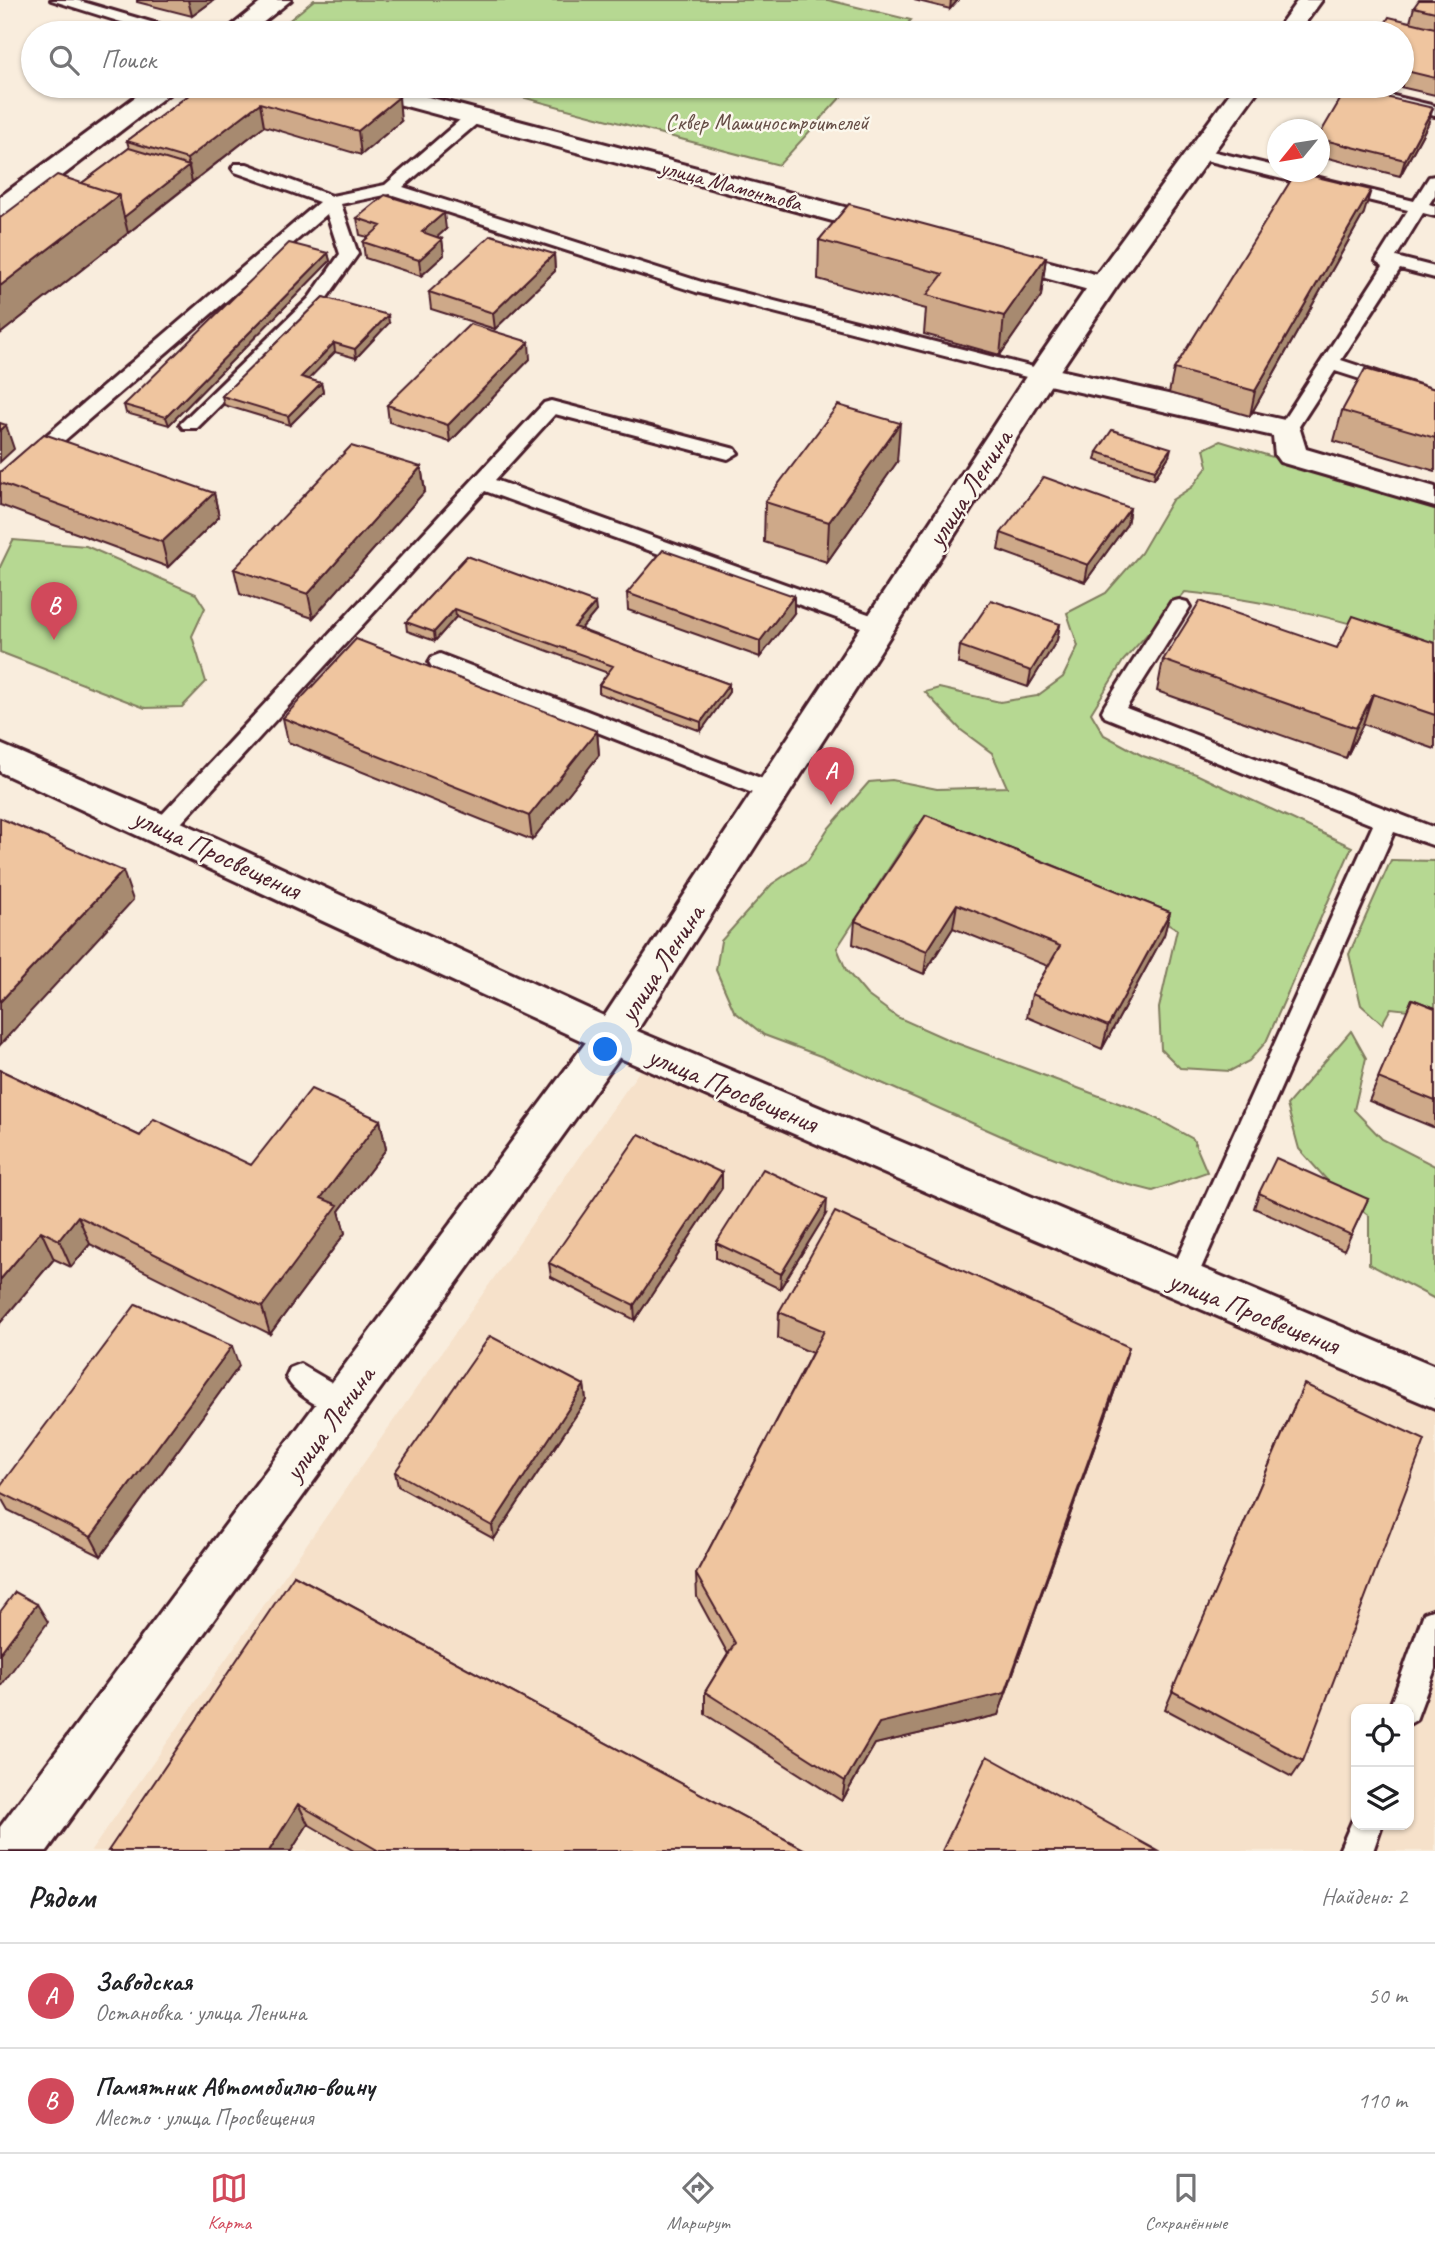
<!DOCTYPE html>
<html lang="ru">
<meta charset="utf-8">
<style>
body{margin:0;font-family:Caveat,sans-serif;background:#f2f2f2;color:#202124}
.controls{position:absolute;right:21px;bottom:21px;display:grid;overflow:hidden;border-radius:14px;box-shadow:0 2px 5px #0004}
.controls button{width:63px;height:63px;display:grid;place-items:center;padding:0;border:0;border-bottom:2px solid #e0e0e0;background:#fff;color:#202124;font:35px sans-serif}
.compass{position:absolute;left:1267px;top:119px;width:63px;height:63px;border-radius:50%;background:#fff;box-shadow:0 2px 5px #0004;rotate:240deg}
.you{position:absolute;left:606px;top:1050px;width:24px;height:24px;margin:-18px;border:5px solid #fff;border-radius:50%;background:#1a73e8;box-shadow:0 0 0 10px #1a73e833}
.badge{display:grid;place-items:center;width:46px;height:46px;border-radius:50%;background:#d1495b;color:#fff;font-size:23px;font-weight:700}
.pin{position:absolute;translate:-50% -58px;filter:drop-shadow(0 2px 4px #0008)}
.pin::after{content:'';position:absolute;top:37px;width:24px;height:21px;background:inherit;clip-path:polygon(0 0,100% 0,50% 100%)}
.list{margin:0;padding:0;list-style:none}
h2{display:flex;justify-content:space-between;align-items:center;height:91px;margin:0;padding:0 28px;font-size:30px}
h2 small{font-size:23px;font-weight:400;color:#757577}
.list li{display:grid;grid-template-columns:46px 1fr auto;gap:21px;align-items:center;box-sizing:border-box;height:105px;padding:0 28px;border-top:2px solid #e0e0e0}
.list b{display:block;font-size:26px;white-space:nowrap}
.list p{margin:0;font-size:23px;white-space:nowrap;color:#757577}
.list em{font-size:23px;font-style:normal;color:#757577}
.icon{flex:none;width:38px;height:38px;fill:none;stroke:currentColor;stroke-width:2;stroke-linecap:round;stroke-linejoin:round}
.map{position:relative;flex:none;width:1435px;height:1851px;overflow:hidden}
.search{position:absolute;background:#fff;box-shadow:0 2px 5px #0004;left:21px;right:21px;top:21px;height:77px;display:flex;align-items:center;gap:18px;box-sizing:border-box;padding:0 24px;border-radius:38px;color:#757577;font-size:26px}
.sheet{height:301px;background:#fff}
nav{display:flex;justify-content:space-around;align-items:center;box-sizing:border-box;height:98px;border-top:2px solid #e0e0e0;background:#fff;font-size:19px;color:#757577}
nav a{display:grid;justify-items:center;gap:4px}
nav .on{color:#d1495b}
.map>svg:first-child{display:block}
.built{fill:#f6e1ca;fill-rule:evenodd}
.green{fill:#b6d892;stroke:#807c5e;stroke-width:2}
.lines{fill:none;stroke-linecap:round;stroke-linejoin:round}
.service-casing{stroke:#4a1f2b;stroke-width:6}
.minor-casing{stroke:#4a1f2b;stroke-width:6}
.tertiary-casing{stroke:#4a1f2b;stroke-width:6}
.service{fill:#fbf7ec;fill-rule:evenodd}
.minor{fill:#fbf7ec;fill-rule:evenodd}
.tertiary{fill:#fbf7ec;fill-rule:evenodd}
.wall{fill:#cea989;stroke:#4a1f2b;stroke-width:2}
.shaded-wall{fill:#a78a6f;stroke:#4a1f2b;stroke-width:2}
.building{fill:#efc59f;stroke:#4a1f2b;stroke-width:2}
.labels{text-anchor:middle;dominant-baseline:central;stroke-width:5;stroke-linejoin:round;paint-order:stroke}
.far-park-label{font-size:23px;fill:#654d45;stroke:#fbf7ec}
.far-street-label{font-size:23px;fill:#4a1f2b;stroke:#fbf7ec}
.street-label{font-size:28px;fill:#4a1f2b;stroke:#fbf7ec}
</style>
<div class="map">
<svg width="1435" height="1851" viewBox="0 0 1435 1851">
<rect width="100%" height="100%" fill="#f9eddd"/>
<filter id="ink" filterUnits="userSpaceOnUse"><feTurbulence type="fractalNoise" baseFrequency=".0143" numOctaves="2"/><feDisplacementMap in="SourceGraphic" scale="14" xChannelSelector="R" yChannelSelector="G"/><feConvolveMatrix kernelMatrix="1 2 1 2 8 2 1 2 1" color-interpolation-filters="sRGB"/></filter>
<g filter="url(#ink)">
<path class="built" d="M645 1063 1435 1397V1851H91ZM1356 1709H1409V1825H1356Z"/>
<path class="green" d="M314 0H828L911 20 899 33 275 32Z
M480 86H851L779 165Z
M1220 441 1435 506V648C1352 623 1272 600 1185 592L1123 661 1091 713 1104 735 1143 756 1196 774 1352 847 1266 1042 1249 1061 1230 1071 1180 1068 1161 1049 1159 1008 1177 929C1096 877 1011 843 917 825L837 948 846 970 867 995 897 1017 951 1041 1148 1114 1193 1139 1207 1172 1153 1191 1114 1181 1024 1146 823 1057 764 1035 734 1011 716 970 721 941 772 884 808 860 827 830 869 782 892 780 937 789 1007 787 992 753 961 730 925 692 939 688 1000 702 1037 696 1063 677 1078 646 1067 613 1106 593 1141 553 1172 500 1192 487 1208 466 1204 449Z
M13 540 86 546 196 594 205 608 192 636 206 682 182 707 145 708 0 652V567Z
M1391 860 1435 861V1013L1391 1008 1382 1024 1361 1005 1349 954Z
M1351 1031 1366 1058 1354 1110 1382 1139 1435 1166V1299L1369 1264V1216L1335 1189 1299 1149 1287 1105Z"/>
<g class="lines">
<g class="service-casing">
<path id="service" d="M51 0H76L178 30 180 33H156Z
M1325 86H1352L1435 106V116L1327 89Z
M474 112 482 117 480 121 403 187 708 284 1049 371 1052 375 1042 381 696 292 390 194 341 204 358 254 321 306 197 428H183L180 424 309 298 340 254 327 214 7 490 0 492V475L319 202 235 172 232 168 235 164H247L332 196 385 185 468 113Z
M1199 148 1278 167V172H1295L1414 201 1429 177 1435 176V195L1429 204 1435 206V216L1423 213 1396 257 1435 267V278L1400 269 1341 360 1435 391V403L1335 371 1294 434H1280L1277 430 1383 266 1376 261 1408 210 1193 157 1191 153Z
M551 401 735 449 738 453 728 459 555 414 495 480 888 621 891 626 888 631H872L485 491 172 833 164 836 156 833 152 827 156 821 544 403Z
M1179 600 1187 602 1190 607 1126 708 1435 828V846L1394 832 1195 1282 1191 1291 1181 1294 1171 1291 1167 1282 1373 825 1105 717 1102 711 1105 705 1171 602Z
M440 654 781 786 785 792 781 798 773 800 765 798 432 667 429 662 432 657Z
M300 1364 353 1395 358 1404 353 1413 343 1417C324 1410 294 1395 286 1377L290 1368Z
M1435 1609V1669L1416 1720 1409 1724V1709H1389L1424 1613Z
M1356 1812V1825H1382L1373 1851H1339Z"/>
</g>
<g class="minor-casing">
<path id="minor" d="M264 0H291L250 33H223Z
M150 86H179L10 216 0 218V197Z
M346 86H387L901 222 905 228 901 234H881L350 91Z
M994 247 1113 279 1117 285 1113 291 1103 294 984 261 980 255 984 249Z
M1042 366 1298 423 1306 449 1435 487V507L1280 462 1275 455 1273 436 1031 381 1027 375 1031 369Z
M0 744 168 816 630 1028 1435 1366V1408L1009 1228 602 1050 0 772Z"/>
</g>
<g class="tertiary-casing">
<path id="tertiary" d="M1298 0H1322L1298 33H1274Z
M1235 86H1261L1115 289 1057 375 626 1048 47 1851H0V1827L598 1026 1027 375 1093 279Z"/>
</g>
<use href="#service" class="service"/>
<use href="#minor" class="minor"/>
<use href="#tertiary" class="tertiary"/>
</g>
<path class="wall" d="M137 0H214L192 16 137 2Z
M914 0H958L950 9Z
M1435 0V95L1396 86H1402V33L1410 22 1414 7Z
M201 86 401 121 361 155 264 126 0 334V218L82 183 129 148 127 141Z
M1428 124 1400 176 1320 156V134Z
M1364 213 1250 416 1169 393 1174 369Z
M357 218 446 229 437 237 442 239 444 255 421 276 365 258 363 242 368 237 360 235Z
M819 240 1046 257 1041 296 1000 355 924 334 926 309 818 279Z
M328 253 330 261 169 425 126 413 124 405Z
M554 254 555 271 495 329 431 309 429 292Z
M323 297 389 323 356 358 335 352 308 379 321 383 323 392 290 425 224 405 222 396Z
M530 359 450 442 389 422 387 405Z
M1435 389V471L1334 441 1342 411Z
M1097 452 1169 456 1154 479 1095 460Z
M897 462 827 562 764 542 765 502Z
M421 467 425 491 313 618 240 594 234 569Z
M0 472 214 493 219 517 168 567 0 505Z
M1130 508 1127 524 1085 582 998 550 1001 533Z
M467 556 596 611 580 630 729 684V692L701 731 599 693V685L608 673 456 617 435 641 407 631 406 622Z
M627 593 794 613 760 657 628 610Z
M1060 624 1057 640 1028 687 958 663 960 646Z
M1435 643V749L1363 724 1346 758 1157 691 1163 660Z
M283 718 597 731 599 755 532 840 288 742Z
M926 815 1170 912 1164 935 1102 1049 1027 1017 1032 994 1048 966 953 928 924 974 853 944 855 921Z
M1412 999 1435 1008V1128L1369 1101Z
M0 1070 140 1136 251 1165 380 1120 386 1149 339 1211 345 1233 270 1334 90 1244 71 1267 54 1259 0 1323Z
M722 1173V1188L635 1320 551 1277 549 1263Z
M1259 1193 1368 1199 1344 1250 1254 1208Z
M826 1214 780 1289 716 1258V1243Z
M779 1312 1121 1373 998 1715 875 1744 842 1801 705 1714V1692L728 1654 697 1597 696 1574 812 1353 778 1338Z
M239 1366 101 1556 8 1510 0 1496V1486Z
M584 1385 586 1400 494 1539 398 1486 395 1472Z
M1295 1404 1303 1761 1292 1777 1165 1709Z
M294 1575 807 1851H354L308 1824 291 1851Z"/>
<path class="shaded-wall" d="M188 0H214L192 16Z
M951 0H958L950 9Z
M399 97 401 121 361 155 358 131Z
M260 103 264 126 192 182 187 159Z
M1433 108 1428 124 1400 176 1405 160Z
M189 166 192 182 128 233 124 217Z
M1371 190 1364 213 1250 416 1255 391Z
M119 195 128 233 0 334V286Z
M444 213 446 229 424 249 422 232Z
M442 239 444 255 421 276 419 260Z
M328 253 330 261 169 425 166 417Z
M554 254 555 271 495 329 493 313Z
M1046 257 1041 296 1000 355 1004 316Z
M388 315 389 323 356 358 355 349Z
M529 342 530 359 450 442 448 425Z
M334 343 335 352 302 386 301 377Z
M321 383 323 392 290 425 288 416Z
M900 423 897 462 827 562 829 522Z
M6 425 14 449 0 462V431Z
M1171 448 1169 456 1154 479 1155 470Z
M421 467 425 491 313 618 308 594Z
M214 493 219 517 168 567 162 542Z
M1130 508 1127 524 1085 582 1088 565Z
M794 596V613L760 657V641Z
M595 603 596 611 575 636 574 627Z
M455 609 456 617 435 641 434 632Z
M1060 624 1057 640 1028 687 1031 671Z
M729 684V692L701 731V722Z
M1373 694 1363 724 1346 758 1356 728Z
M597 731 599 755 532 840 529 816Z
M123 871 133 900 0 1045V1002Z
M957 904 953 928 924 974 927 951Z
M1170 912 1164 935 1102 1049 1108 1026Z
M380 1120 386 1149 339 1211 345 1233 270 1334 262 1307 321 1198Z
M722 1173V1188L635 1320 634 1305Z
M827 1199 826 1214 780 1289 781 1274Z
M78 1216 90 1244 71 1267 59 1240Z
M41 1231 54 1259 0 1323V1280Z
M232 1346 239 1366 101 1556 91 1537Z
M1129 1347 1121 1373 998 1715 875 1744 842 1801 845 1781 879 1723Z
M584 1385 586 1400 494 1539 492 1526Z
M37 1604 48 1622 0 1687V1653Z
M298 1804 308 1824 291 1851H269Z"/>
<path class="building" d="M1419 0H1435V12L1414 7Z
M1389 17 1435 28V78L1402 70V33H1379Z
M201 86H357L399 97 358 131 260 103 187 159 127 141Z
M1347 88 1433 108 1405 160 1320 139V134Z
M129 148 189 166 124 217 119 195 82 183Z
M1296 172 1371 190 1255 391 1174 369Z
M57 175 119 195 0 286V218Z
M385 195 444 213 422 232 442 239 419 260 363 242 381 226 357 218Z
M849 204 1046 257 1004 316 927 295 943 274 819 240Z
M491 235 554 254 493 313 429 292Z
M289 243 328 253 166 417 124 405Z
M323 297 388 315 355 349 334 343 301 377 321 383 288 416 222 396Z
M470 324 529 342 448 425 387 405Z
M1365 369 1435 389V438L1342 411Z
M838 405 900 423 829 522 765 502Z
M0 423 6 425 0 431Z
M1112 430 1171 448 1155 470 1097 452Z
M44 434 214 493 162 542 0 483V472Z
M351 446 421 467 308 594 234 569Z
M1044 477 1130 508 1088 565 1001 533Z
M663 550 794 596 760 641 627 593Z
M467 556 595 603 574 627 729 684 701 722 599 685 613 666 455 609 434 632 406 622Z
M991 600 1060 624 1031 671 960 646Z
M1200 601 1337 648 1353 616 1435 643V715L1373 694 1356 728 1163 660Z
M356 639 597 731 529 816 283 718Z
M926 815 1170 912 1108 1026 1032 994 1060 946 957 904 927 951 855 921Z
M0 818 123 871 0 1002Z
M1412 999 1435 1008V1101L1378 1078Z
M0 1070 140 1136 154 1119 251 1165 311 1089 380 1120 321 1198 338 1205 262 1307 78 1216 59 1240 41 1231 0 1280Z
M639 1134 722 1173 634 1305 549 1263Z
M1276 1158 1368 1199 1351 1235 1259 1193Z
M763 1169 827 1199 781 1274 716 1243Z
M835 1212 1129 1347 1005 1693 879 1723 845 1781 705 1692 735 1643 696 1574 824 1331 779 1312Z
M136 1304 232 1346 91 1537 0 1492V1486Z
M490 1336 584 1385 492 1526 395 1472Z
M1304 1384 1425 1440 1303 1761 1172 1691Z
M294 1575 807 1851H379L298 1804 269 1851H108Z
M15 1592 37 1604 0 1653V1612Z
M987 1756 1158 1851H942Z"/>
</g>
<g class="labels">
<g class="far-park-label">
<text x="767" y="122">Сквер Машиностроителей</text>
</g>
<g class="far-street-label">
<text transform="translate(731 185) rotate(15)">улица Мамонтова</text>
</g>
<g class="street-label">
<text transform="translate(969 488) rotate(-57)">улица Ленина</text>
<text transform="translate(217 853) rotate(25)">улица Просвещения</text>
<text transform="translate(661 963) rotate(-57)">улица Ленина</text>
<text transform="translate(733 1089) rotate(23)">улица Просвещения</text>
<text transform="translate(1254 1312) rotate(22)">улица Просвещения</text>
<text transform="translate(329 1423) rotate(-54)">улица Ленина</text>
</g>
</g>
</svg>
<div class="controls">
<button><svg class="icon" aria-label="locate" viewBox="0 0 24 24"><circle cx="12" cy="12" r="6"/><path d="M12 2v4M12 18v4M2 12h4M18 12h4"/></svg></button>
<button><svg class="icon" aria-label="layers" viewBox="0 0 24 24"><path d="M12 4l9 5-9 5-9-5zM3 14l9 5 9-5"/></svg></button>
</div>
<svg class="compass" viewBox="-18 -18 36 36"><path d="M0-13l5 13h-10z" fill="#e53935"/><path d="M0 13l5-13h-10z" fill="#757577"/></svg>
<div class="you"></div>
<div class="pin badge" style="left:831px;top:805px">A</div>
<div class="pin badge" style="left:54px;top:640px">B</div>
<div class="search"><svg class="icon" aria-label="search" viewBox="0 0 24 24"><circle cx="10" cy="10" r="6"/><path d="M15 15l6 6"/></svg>Поиск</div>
</div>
<section class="sheet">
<h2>Рядом<small>Найдено: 2</small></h2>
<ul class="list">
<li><span class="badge">A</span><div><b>Заводская</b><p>Остановка · улица Ленина</p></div><em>50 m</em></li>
<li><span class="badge">B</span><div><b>Памятник Автомобилю-воину</b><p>Место · улица Просвещения</p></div><em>110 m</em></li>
</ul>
</section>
<nav>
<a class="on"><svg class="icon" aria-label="map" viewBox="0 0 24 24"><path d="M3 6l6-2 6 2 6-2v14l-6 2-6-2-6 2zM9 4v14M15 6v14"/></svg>Карта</a>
<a><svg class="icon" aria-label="directions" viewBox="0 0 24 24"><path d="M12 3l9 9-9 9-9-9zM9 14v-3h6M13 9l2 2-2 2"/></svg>Маршрут</a>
<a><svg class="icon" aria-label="saved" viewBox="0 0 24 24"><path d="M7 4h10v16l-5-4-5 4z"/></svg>Сохранённые</a>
</nav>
